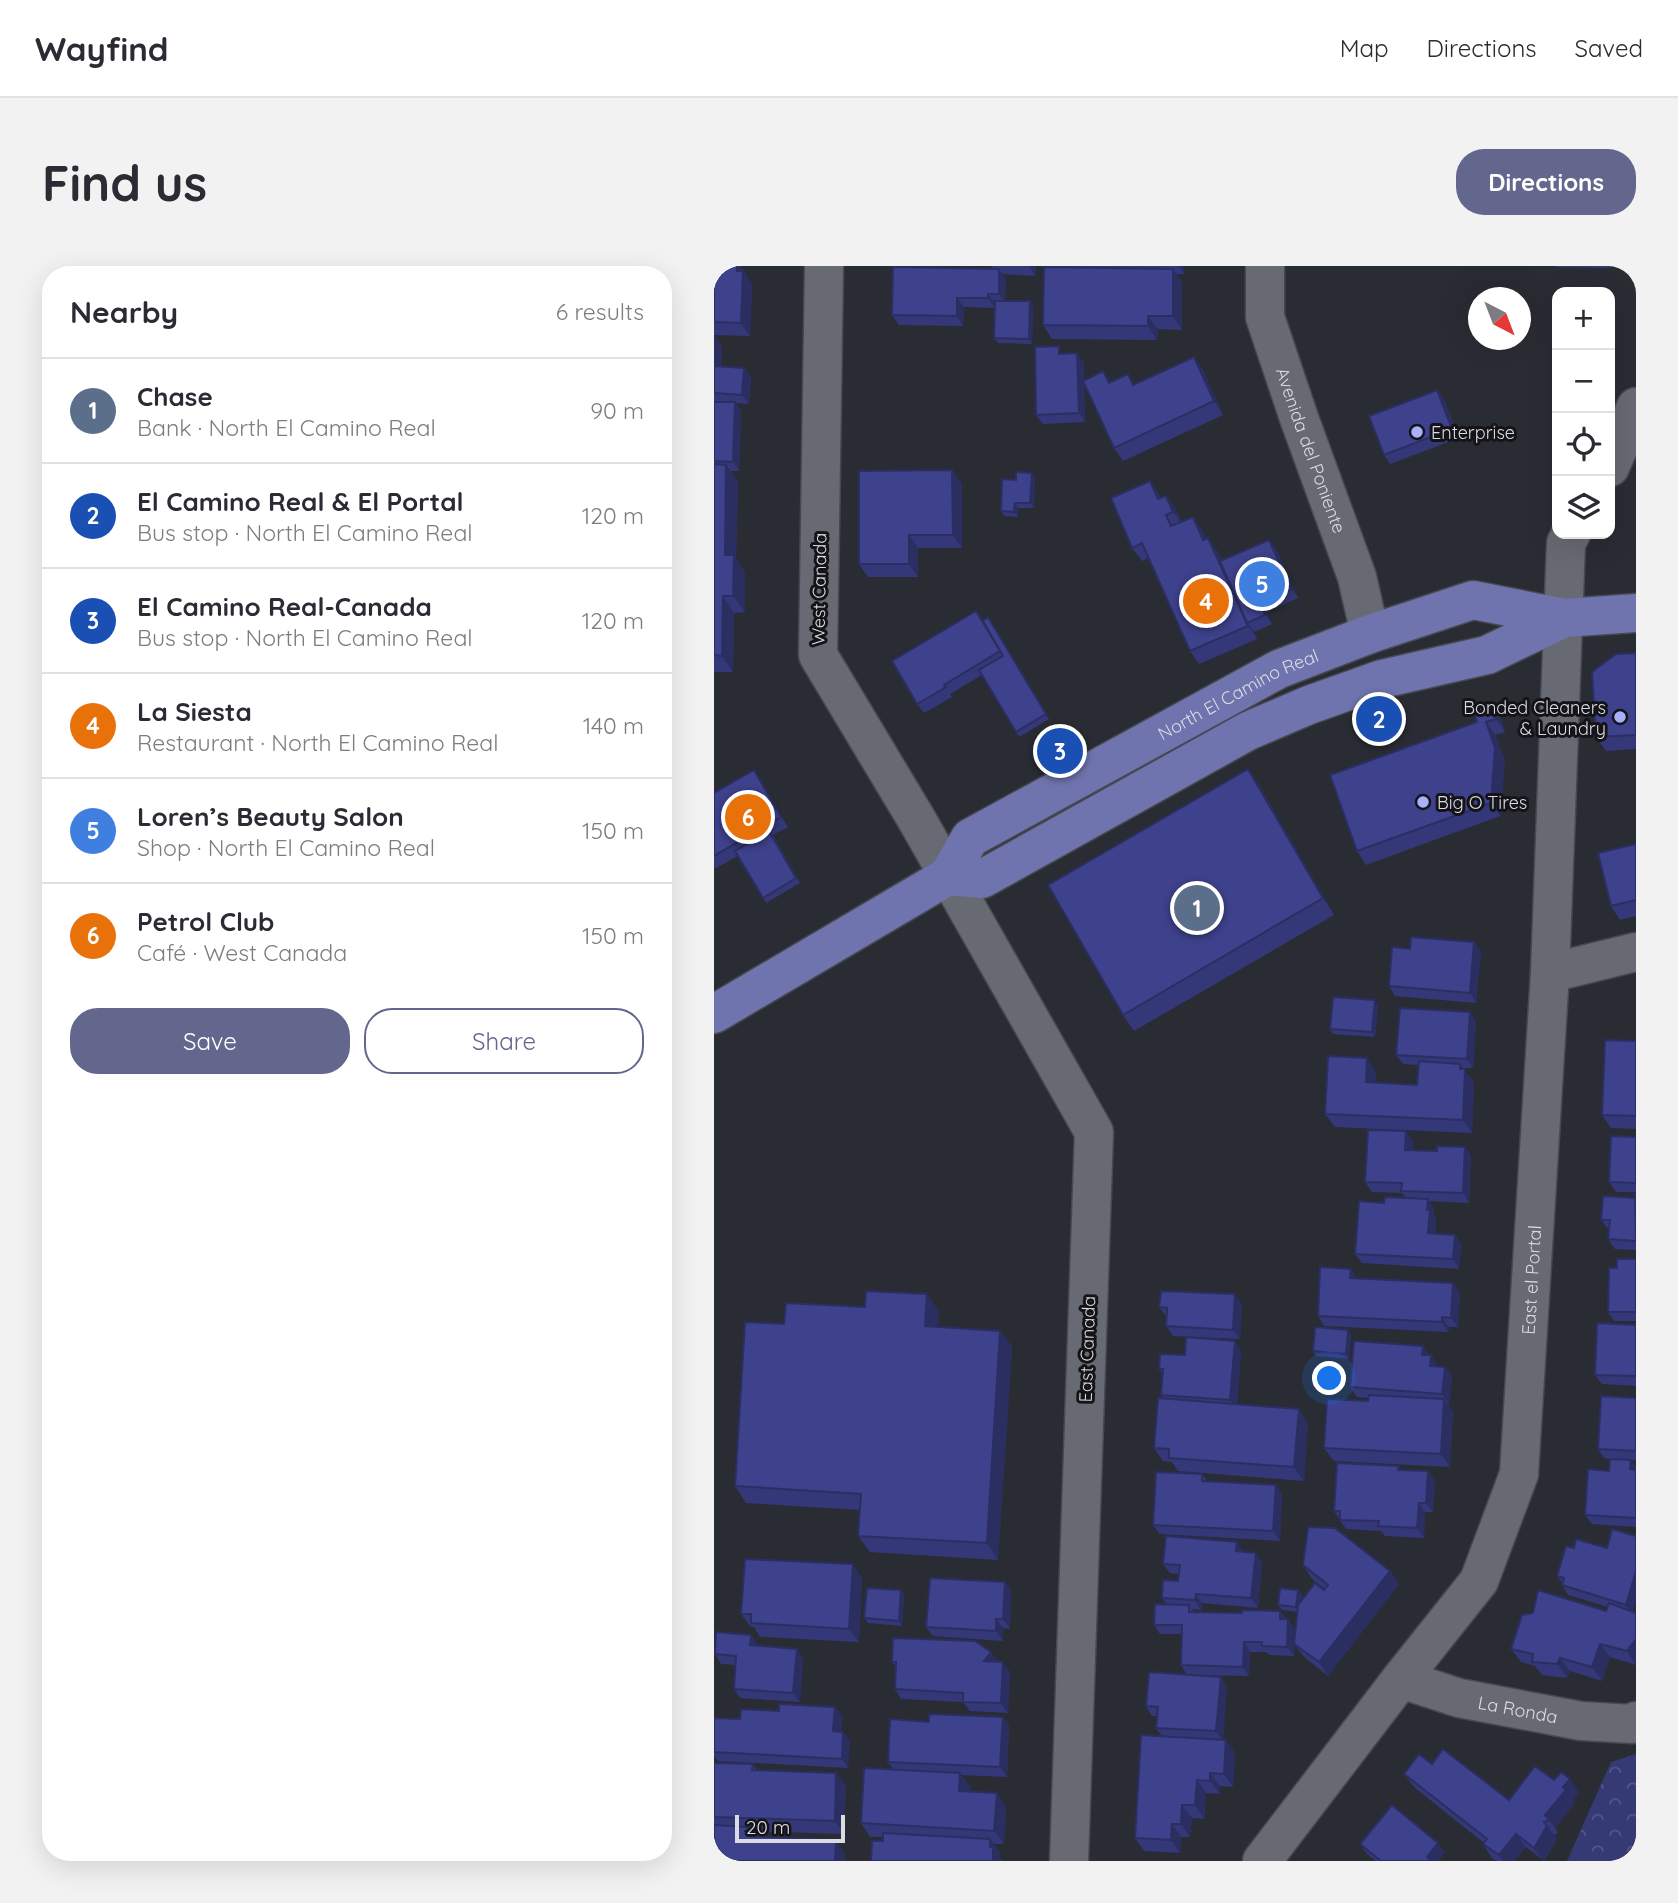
<!DOCTYPE html>
<meta charset="utf-8">
<style>
body{margin:0;font-family:Quicksand,sans-serif;background:#f2f2f3;color:#2b2b33}
.controls{position:absolute;right:21px;top:21px;display:grid;overflow:hidden;border-radius:14px;box-shadow:0 7px 28px #0002}
.controls button{width:63px;height:63px;display:grid;place-items:center;padding:0;border:0;border-bottom:2px solid #e1e1e2;background:#fff;color:#2b2b33;font:35px sans-serif}
.compass{position:absolute;left:754px;top:21px;width:63px;height:63px;border-radius:50%;background:#fff;box-shadow:0 7px 28px #0002;rotate:138deg}
.scale{position:absolute;left:21px;bottom:18px;width:110px;box-sizing:border-box;padding-left:7px;border:4px solid #dbdce2;border-top:0;font-size:19px;line-height:24px;white-space:nowrap;color:#dbdce2;-webkit-text-stroke:5px #141418;paint-order:stroke}
.you{position:absolute;left:616px;top:1113px;width:24px;height:24px;margin:-18px;border:5px solid #fff;border-radius:50%;background:#1a73e8;box-shadow:0 0 0 10px #1a73e833}
.badge{display:grid;place-items:center;width:46px;height:46px;border-radius:50%;background:#63678d;color:#fff;font-size:23px;font-weight:700}
.pin{position:absolute;translate:-50% -50%;border:4px solid #fff;box-shadow:0 2px 7px #0006}
.list{margin:0;padding:0;list-style:none}
h2{display:flex;justify-content:space-between;align-items:center;height:91px;margin:0;padding:0 28px;font-size:30px}
h2 small{font-size:23px;font-weight:400;color:#7c7c81}
.list li{display:grid;grid-template-columns:46px 1fr auto;gap:21px;align-items:center;box-sizing:border-box;height:105px;padding:0 28px;border-top:2px solid #e1e1e2}
.list b{display:block;font-size:26px;white-space:nowrap}
.list p{margin:0;font-size:23px;white-space:nowrap;color:#7c7c81}
.list em{font-size:23px;font-style:normal;color:#7c7c81}
.actions{display:flex;gap:14px;padding:21px 28px}
.actions a{flex:1;padding:16px 0;border:2px solid #63678d;border-radius:28px;text-align:center;font-size:24px;color:#63678d}
.actions .main{background:#63678d;color:#fff}
.icon{flex:none;width:38px;height:38px;fill:none;stroke:currentColor;stroke-width:2;stroke-linecap:round;stroke-linejoin:round}
.map{position:relative;flex:none;width:922px;height:1595px;overflow:hidden;border-radius:28px}
header{display:flex;align-items:center;gap:42px;box-sizing:border-box;height:98px;padding:0 35px;background:#fff;border-bottom:2px solid #e1e1e2}
header strong{font-size:33px}
nav{display:flex;gap:38px;margin-inline-start:auto;font-size:24px}
.intro{display:flex;align-items:center;justify-content:space-between;box-sizing:border-box;height:168px;padding:0 42px}
h1{margin:0;font-size:49px}
.button{padding:18px 32px;border-radius:28px;background:#63678d;color:#fff;font-size:24px;font-weight:700}
main{display:flex;gap:42px;padding:0 42px}
aside{flex:1;background:#fff;border-radius:28px;box-shadow:0 7px 28px #0002}
.map>svg:first-child{display:block}
.forest{fill:url(#forest-crowns)}
.lines{fill:none;stroke-linecap:round;stroke-linejoin:round}
.minor-casing{stroke:#47484f;stroke-width:41}
.major-casing{stroke:#47484f;stroke-width:41}
.minor{stroke:#686a73;stroke-width:38}
.major{stroke:#6f74ae;stroke-width:38}
.wall{fill:#353878}
.shaded-wall{fill:#2b2e61}
.building{fill:#3e418b;stroke:#2b2e61;stroke-width:2}
.poi-dot{fill:#a7b1fc;stroke:#141418;stroke-width:2.5}
.labels{text-anchor:middle;dominant-baseline:central;stroke-width:6;stroke-linejoin:round;paint-order:stroke}
.poi-label{font-size:18px;fill:#dbdce2;stroke:#141418;text-anchor:start}
.street-label{font-size:18px;fill:#dbdce2;stroke:#141418}
</style>
<header>
<strong>Wayfind</strong>
<nav><a>Map</a><a>Directions</a><a>Saved</a></nav>
</header>
<div class="intro"><h1>Find us</h1><a class="button">Directions</a></div>
<main>
<aside>
<h2>Nearby<small>6 results</small></h2>
<ul class="list">
<li><span class="badge" style="background:#5c6f8a">1</span><div><b>Chase</b><p>Bank · North El Camino Real</p></div><em>90 m</em></li>
<li><span class="badge" style="background:#1a4fb4">2</span><div><b>El Camino Real &amp; El Portal</b><p>Bus stop · North El Camino Real</p></div><em>120 m</em></li>
<li><span class="badge" style="background:#1a4fb4">3</span><div><b>El Camino Real-Canada</b><p>Bus stop · North El Camino Real</p></div><em>120 m</em></li>
<li><span class="badge" style="background:#e8710a">4</span><div><b>La Siesta</b><p>Restaurant · North El Camino Real</p></div><em>140 m</em></li>
<li><span class="badge" style="background:#3f7fe0">5</span><div><b>Loren’s Beauty Salon</b><p>Shop · North El Camino Real</p></div><em>150 m</em></li>
<li><span class="badge" style="background:#e8710a">6</span><div><b>Petrol Club</b><p>Café · West Canada</p></div><em>150 m</em></li>
</ul>
<div class="actions"><a class="main">Save</a><a>Share</a></div>
</aside>
<div class="map">
<svg width="922" height="1595" viewBox="0 0 922 1595">
<defs>
<pattern id="forest-crowns" width="20" height="18" patternUnits="userSpaceOnUse" patternTransform="scale(1.75)"><rect width="20" height="18" fill="#363a74"/><path d="M2 6a3 3 0 1 1 6 0M12 15a3 3 0 1 1 6 0" fill="none" stroke="#525688"/></pattern>
</defs>
<rect width="100%" height="100%" fill="#2a2c34"/>
<path class="forest" d="M922 1488V1595H853L897 1496Z"/>
<g class="lines">
<g class="minor-casing">
<g id="minor">
<path d="M110 0 104 389 203 554 380 866 355 1595"/>
<path id="s1" d="M551 0V51L585 152 643 311 656 368"/>
<path d="M896 201 922 141"/>
<path d="M836 707 922 686"/>
<path id="s2" d="M687 1413 745 1432 867 1455 918 1458 922 1455"/>
<path id="s3" d="M548 1595 687 1413 765 1315 805 1208 836 707 852 277 857 268"/>
</g>
</g>
<g class="major-casing">
<g id="major">
<path d="M234 610 268 613 534 465 595 439 668 413 773 389 850 352"/>
<path id="s4" d="M0 748 234 610 256 572 565 403 656 368 759 334 850 352 922 347"/>
</g>
</g>
<use href="#minor" class="minor"/>
<use href="#major" class="major"/>
</g>
<path class="wall" d="M0 0H26L38 18 36 70 0 69Z
M277 0H322L321 10 288 8 292 12 291 35 319 40 318 78 284 77 280 72 281 37V42L250 41 249 60 185 59 178 49 279 3Z
M328 0H470V8H462L468 16V64L444 63 443 74 338 73 329 59 330 3Z
M842 0H896V2L842 1Z
M0 71H1L8 81 7 100 30 102 37 111 35 138 22 137 27 146 25 205H16L24 215 22 293 31 306V346L20 347 19 406H0Z
M350 88 370 97V114L421 118 480 91 489 104 509 149 409 195 400 182 370 117 371 156 329 158 322 149Z
M730 133 745 172 676 198 670 189Z
M238 204 248 218V282H204V311H154L145 298Z
M321 212 320 242H304V251L290 250 287 245 302 214Z
M436 215 447 232 452 230 462 243 467 256 488 264 492 273 503 285 508 295 555 274 562 283 584 332 552 346 558 358 540 366 543 373 485 398 476 385 434 292 428 295 418 282Z
M262 345 335 453 305 471 268 409 236 428 238 431 210 447 203 438Z
M922 387V483L892 485 882 471Z
M786 451 791 466 781 469 791 495 786 550 652 599 643 585 616 509Z
M40 504 74 561 59 569 86 617 52 637 24 590 2 602 0 601V527Z
M545 519 620 649 420 765 409 749Z
M922 578V650L906 654 897 640Z
M760 676 767 685 762 737 681 730 675 720 696 683Z
M664 739 661 771 619 768 616 763Z
M756 746 762 756 759 802H749L760 817 758 867 621 861 611 848 662 806 661 817 703 819 704 799 689 798 682 789Z
M922 775V863L897 862 888 849Z
M922 871V984L901 983 894 973 895 964 887 954 921 932V926H902L895 916Z
M699 875 698 884 723 885 751 881 757 890 755 937 715 935 720 943V950L722 953 721 968 741 969 747 978 745 1003 648 997 641 988 670 937 692 932 688 927 658 926 651 916Z
M922 993V1055H900L894 1046 903 1002Z
M643 1013 746 1027 744 1061H735L734 1066 610 1060 604 1050Z
M528 1038 526 1073 459 1070 452 1060V1050L445 1041Z
M225 1045 224 1061 286 1065 298 1081 284 1294 156 1286 144 1270 146 1244 32 1237 21 1220 70 1058Z
M922 1059V1120L888 1118 881 1109Z
M637 1069 635 1093 602 1090 599 1085Z
M527 1085 523 1139 594 1157 590 1215 464 1205 458 1196 449 1195 440 1182 450 1133 447 1129 449 1108 445 1103 471 1089Z
M715 1089 723 1098V1100L731 1101 738 1110 735 1138H733L739 1146 736 1201 620 1195 610 1182 654 1135 655 1132 643 1131 636 1121Z
M922 1132V1194H917L922 1201V1261L878 1258 871 1249 895 1205 896 1193 890 1192 884 1183Z
M688 1204 714 1205 721 1215 719 1246H711L710 1272 671 1270 667 1265 632 1263 620 1245Z
M488 1208 493 1215 562 1219 568 1228 566 1275 446 1268 439 1259Z
M852 1280 919 1346 922 1399 896 1391 888 1415 856 1405 853 1412 828 1409 821 1400 807 1396 797 1383 892 1345 894 1341 854 1329 848 1319V1317L843 1310Z
M530 1286 548 1296 544 1342 488 1337 487 1344 478 1343 480 1346 528 1347 566 1345 581 1363 580 1390 555 1389 552 1386H536L535 1410 473 1409 467 1399V1368H446L440 1359 453 1339 448 1332 464 1315 465 1308 456 1307 449 1298Z
M139 1298 148 1312 145 1376 46 1371 40 1361H37L27 1348Z
M589 1299 676 1305 685 1318 614 1410 590 1391 580 1378 583 1346 568 1344 564 1339 584 1324 588 1329 587 1335 611 1323 598 1313Z
M291 1316 297 1325 296 1363 289 1362V1375L219 1370 212 1361Z
M187 1324 190 1329 188 1360 154 1357 150 1352Z
M44 1378 43 1380 89 1392 86 1436 26 1432 20 1423 22 1399 7 1398 1 1388Z
M277 1386 283 1396 296 1406 294 1447 256 1445 249 1436 187 1433 181 1423 182 1401 178 1396Z
M513 1420 509 1474H512L521 1487 519 1521 506 1520V1528L492 1527 490 1553 478 1552 476 1571H467L466 1587 430 1585 421 1572 448 1470 442 1462 443 1450H438L432 1440Z
M121 1441 128 1450 127 1466H129L136 1475 134 1502 4 1495 0 1490V1452L26 1453 65 1445Z
M289 1451 295 1460 293 1511 247 1509 256 1521 255 1526 292 1541 290 1578H280L286 1586 285 1590 289 1595H157L169 1575V1571H156L147 1557 180 1504 174 1496 215 1456Z
M0 1497 39 1498 43 1504 132 1520 130 1568 36 1565 40 1571 131 1588 0 1595Z
M718 1498 795 1534 840 1514 865 1526 859 1534 861 1537 841 1562 844 1567 840 1569 843 1573 830 1595 812 1581 800 1595H783L778 1592 769 1578 770 1577 700 1521 690 1508Z
M646 1578 731 1586 724 1595H662L653 1588Z"/>
<path class="shaded-wall" d="M23 0H26L38 18 36 70 27 57Z
M315 0H322L321 10Z
M465 0H470V8Z
M285 3 292 12 291 37 285 28Z
M459 3 468 16V64L459 50Z
M274 28 281 37V42L274 32Z
M243 32 250 41 249 60 243 50Z
M316 35 319 40 318 78 315 73Z
M434 50 444 63 443 74 434 60Z
M1 71 8 81 6 109 0 100Z
M363 87 370 97 371 156 365 147Z
M480 91 489 104 509 149 500 135Z
M30 102 37 111 35 138 28 129Z
M723 124 730 133 745 172 738 163Z
M21 136 27 146 25 205 19 196Z
M12 199 24 215 22 293 31 306V346L19 330 11 289Z
M238 204 248 218V282L239 269Z
M318 207 321 212 320 242 316 237Z
M436 215 445 228 454 246 444 233Z
M452 230 462 243 469 259 459 246Z
M301 237 304 242V251L300 246Z
M479 251 488 264 498 287 489 274Z
M195 269 204 282V311L195 298Z
M494 272 503 285 535 356 533 357 540 366 543 373 534 360Z
M555 274 562 283 584 332 577 323Z
M9 330 20 347 19 406 8 390Z
M546 336 552 346 558 358 551 349Z
M777 438 786 451 791 466 782 453Z
M772 456 781 469 791 495 786 550 777 537Z
M534 503 545 519 620 649 609 632Z
M40 504 46 514 74 561 67 551Z
M760 676 767 685 762 737 756 727Z
M661 734 664 739 661 771 658 766Z
M756 746 762 756 759 802 753 793Z
M653 792 662 806 661 830 652 816Z
M746 798 760 817 758 867 749 854Z
M692 865 699 875 698 893 691 884Z
M751 881 757 890 755 937 749 927Z
M714 933 720 943V950L722 953 721 977 714 967 713 944Z
M741 969 747 978 745 1003 739 993Z
M637 1003 643 1012H636Z
M739 1017 746 1027 744 1061 737 1052Z
M213 1028 225 1045 223 1077 211 1060Z
M521 1028 528 1038 526 1073 519 1064Z
M728 1051 735 1061 734 1066 728 1056Z
M634 1064 637 1069 635 1093 632 1088Z
M286 1065 298 1081 284 1294 273 1277Z
M521 1075 527 1085 523 1143 516 1134Z
M709 1080 716 1090 708 1089Z
M717 1089 723 1098 722 1109 716 1100Z
M731 1101 738 1110 735 1138 728 1128Z
M730 1133 739 1146 736 1201 727 1188Z
M585 1143 594 1157 590 1215 580 1201Z
M917 1194 922 1201V1212L916 1203Z
M714 1205 721 1215 719 1246 712 1237Z
M562 1219 568 1228 566 1275 559 1265Z
M705 1237 711 1246 710 1272 703 1262Z
M523 1276 530 1286 522 1285Z
M542 1287 548 1296 544 1342 537 1332Z
M139 1298 148 1312 145 1376 135 1363Z
M676 1305 685 1318 614 1410 605 1396Z
M922 1305V1335L918 1348 912 1339Z
M291 1316 297 1325 296 1363 289 1353Z
M187 1324 190 1329 188 1360 185 1355Z
M584 1324 588 1329 585 1346 582 1341Z
M482 1328 488 1337 487 1344 481 1334Z
M566 1345 573 1354 566 1353Z
M282 1353 289 1362V1375L282 1365Z
M574 1353 581 1363 580 1390 573 1381Z
M37 1369 44 1378 43 1389 36 1379Z
M922 1373V1399L913 1385Z
M530 1376 536 1386 535 1410 529 1401Z
M886 1378 896 1391 888 1415 878 1401Z
M83 1383 89 1392 86 1436 79 1427Z
M277 1386 283 1395 276 1405 270 1395Z
M846 1392 856 1405 853 1412 843 1398Z
M289 1396 296 1406 294 1447 287 1437Z
M507 1411 513 1420 509 1475 502 1465Z
M121 1441 128 1450 126 1475 119 1465Z
M289 1451 295 1460 293 1511 286 1501Z
M129 1466 136 1475 134 1502 128 1493Z
M512 1474 521 1487 519 1521 510 1508Z
M122 1507 132 1520 130 1568 121 1555Z
M246 1507 256 1521 255 1539 245 1525Z
M496 1507 506 1520V1528L496 1515Z
M856 1513 865 1526 859 1534 861 1537 841 1562 831 1549 849 1521Z
M483 1514 492 1527 490 1553 481 1539Z
M283 1527 292 1541 290 1578 280 1565Z
M468 1539 478 1552 476 1571 467 1558Z
M458 1558 467 1571 466 1587 457 1574Z
M833 1560 843 1573 829 1595 820 1582Z
M33 1561 42 1574 33 1570Z
M802 1568 812 1581 800 1595H789L785 1589Z
M276 1573 286 1586 285 1590 289 1595H279L276 1581Z
M122 1574 131 1588V1595H121Z
M724 1577 731 1586 724 1595H716L713 1591Z"/>
<path class="building" d="M0 0H23V5H29L27 57 0 56Z
M179 1 285 3V28H274V32H243V50L178 49Z
M330 1 459 3V50H434V60L329 59Z
M281 35H316L315 73 280 72Z
M0 71H1L0 95Z
M345 80V88L363 87 365 147 322 149 321 81Z
M480 91 500 135 400 182 369 115 389 105 395 117 414 108 419 119Z
M0 100 30 102 28 129 0 127Z
M723 124 738 163 670 189 655 150Z
M0 136H21L19 196 0 195Z
M0 198 12 199 11 289H20L19 330H9L8 390 0 389Z
M238 204 239 269H195V298H145V205Z
M302 206 318 207 316 237H301L300 246 287 245 288 213 302 214Z
M436 215 444 233 452 230 459 246 452 249 457 260 479 251 489 274 494 272 534 360 476 385 428 277 418 282 397 232Z
M555 274 577 323 546 336 551 349 533 357 506 295Z
M262 345 286 385 230 419 232 421 203 438 178 395Z
M274 351 332 448 302 466 265 404 289 390 269 355Z
M922 387V469L882 471 878 406 902 388Z
M777 438 782 453 772 456 781 482 777 537 643 585 616 509 763 456 759 444Z
M534 503 609 632 409 749 334 619Z
M40 504 67 551 0 590V527Z
M55 565 82 612 49 632 21 585Z
M922 578V634L897 640 884 587Z
M697 671 760 676 756 727 675 720 678 681 696 683Z
M619 731 661 734 658 766 616 763Z
M686 742 756 746 753 793 682 789Z
M891 774 922 775V850L888 849Z
M614 790 653 792 652 816 703 819 705 795 746 798V803H751L749 854 611 848Z
M654 864 692 865 691 884 723 885V880L751 881 749 927 687 925 688 917 651 916Z
M897 870 922 871V917L895 916Z
M921 925 922 975 894 973 896 954H887L889 930 921 932Z
M671 931 714 933 713 944H716L714 967 741 969 739 993 641 988 645 935 670 937Z
M903 993H922V1046H894L895 1002H903Z
M606 1001 637 1003 636 1012 739 1017 737 1052 728 1051V1056L604 1050Z
M152 1025 213 1028 211 1060 286 1065 273 1277 144 1270 147 1228 21 1220 31 1056 70 1058 72 1037 151 1041Z
M447 1025 521 1028 519 1064 452 1060 453 1042 445 1041Z
M883 1057 922 1059V1110L881 1109Z
M601 1061 634 1064 632 1088 599 1085Z
M472 1071 521 1075 516 1134 447 1129 449 1103H445L446 1088 471 1089Z
M640 1075 709 1080 708 1089H717L716 1100 731 1101 728 1128 636 1121Z
M655 1129 730 1133 727 1188 610 1182 613 1133 654 1135Z
M887 1130 922 1132V1185L884 1183Z
M444 1132 585 1143 580 1201 455 1192V1183L440 1182Z
M896 1193 917 1194 916 1203 922 1204V1252L871 1249 874 1203 895 1205Z
M623 1197 685 1200 684 1204 714 1205 712 1237H705L703 1262 664 1260 665 1255 626 1254V1245H620Z
M442 1206 488 1208V1215L562 1219 559 1265 439 1259Z
M594 1261 621 1262 676 1305 605 1396 580 1378 584 1339 601 1317 610 1324 614 1319 589 1299Z
M898 1263 922 1270V1305L912 1339 848 1319 850 1312 843 1310 852 1280 860 1282 862 1273 893 1282Z
M452 1270 523 1276 522 1285 542 1287 537 1332 482 1328 481 1334 448 1332 449 1314 464 1315 466 1299 449 1298Z
M31 1293 139 1298 135 1363 37 1357V1348H27Z
M216 1312 291 1316 289 1353H282V1365L212 1361Z
M153 1322 187 1324 185 1355 150 1352Z
M566 1322 584 1324 582 1341 564 1339Z
M824 1324 892 1345 895 1337 922 1347V1373L913 1385 886 1378 878 1401 846 1392 843 1398 818 1396 819 1388 797 1383 808 1349 819 1347Z
M441 1338 475 1339V1346L528 1347V1344L566 1345V1353H574L573 1381 548 1380V1376H530L529 1401 467 1399 468 1359H440Z
M2 1366 37 1369 36 1379 83 1383 79 1427 20 1423 22 1390 1 1388Z
M179 1372 261 1375 277 1386 270 1395 289 1396 287 1437 249 1436V1427L181 1423 182 1396H178Z
M435 1406 507 1411 502 1465 442 1462 444 1441 432 1440Z
M65 1438 121 1441 119 1465 129 1466 128 1493 0 1486V1452L26 1453 27 1443 65 1445Z
M215 1448 289 1451 286 1501 174 1496 176 1453 215 1456Z
M427 1469 512 1474 510 1508 496 1507V1515L483 1514 481 1539H468L467 1558H458L457 1574 421 1572Z
M729 1483 795 1534 821 1500 840 1514 847 1506 856 1513 849 1521 852 1524 831 1549 835 1554 830 1556 833 1560 820 1582 802 1568 785 1589 769 1578 773 1573 690 1508 705 1488 718 1498Z
M0 1497 39 1498 38 1504 122 1507 121 1555 0 1551Z
M150 1502 246 1507 245 1525 283 1527 280 1565 147 1557Z
M678 1539 724 1577 713 1591 718 1595H667L646 1578Z
M0 1559 33 1561V1570L122 1574 121 1595H0Z
M169 1567 276 1573V1581H279V1595H157L158 1575H169Z"/>
<g class="poi-dot">
<circle cx="703" cy="166" r="7"/>
<circle cx="906" cy="451" r="7"/>
<circle cx="709" cy="536" r="7"/>
</g>
<g class="labels">
<g class="poi-label">
<text x="717" y="166">Enterprise</text>
<text x="892" y="441" text-anchor="end">Bonded Cleaners<tspan x="892" dy="21">&amp; Laundry</tspan></text>
<text x="723" y="536">Big O Tires</text>
</g>
<g class="street-label">
<text stroke="none"><textPath href="#s1" startOffset="192">Avenida del Poniente</textPath></text>
<text transform="translate(105 323) rotate(-89)">West Canada</text>
<text stroke="none"><textPath href="#s4" startOffset="620">North El Camino Real</textPath></text>
<text stroke="none"><textPath href="#s3" startOffset="663">East el Portal</textPath></text>
<text transform="translate(373 1083) rotate(-88)">East Canada</text>
<text stroke="none"><textPath href="#s2" startOffset="121">La Ronda</textPath></text>
</g>
</g>
</svg>
<div class="controls">
<button>+</button>
<button>−</button>
<button><svg class="icon" aria-label="locate" viewBox="0 0 24 24"><circle cx="12" cy="12" r="6"/><path d="M12 2v4M12 18v4M2 12h4M18 12h4"/></svg></button>
<button><svg class="icon" aria-label="layers" viewBox="0 0 24 24"><path d="M12 4l9 5-9 5-9-5zM3 14l9 5 9-5"/></svg></button>
</div>
<svg class="compass" viewBox="-18 -18 36 36"><path d="M0-13l5 13h-10z" fill="#e53935"/><path d="M0 13l5-13h-10z" fill="#7c7c81"/></svg>
<div class="scale">20 m</div>
<div class="you"></div>
<div class="pin badge" style="left:483px;top:642px;background:#5c6f8a">1</div>
<div class="pin badge" style="left:665px;top:453px;background:#1a4fb4">2</div>
<div class="pin badge" style="left:346px;top:485px;background:#1a4fb4">3</div>
<div class="pin badge" style="left:492px;top:335px;background:#e8710a">4</div>
<div class="pin badge" style="left:548px;top:318px;background:#3f7fe0">5</div>
<div class="pin badge" style="left:34px;top:551px;background:#e8710a">6</div>
</div>
</main>
